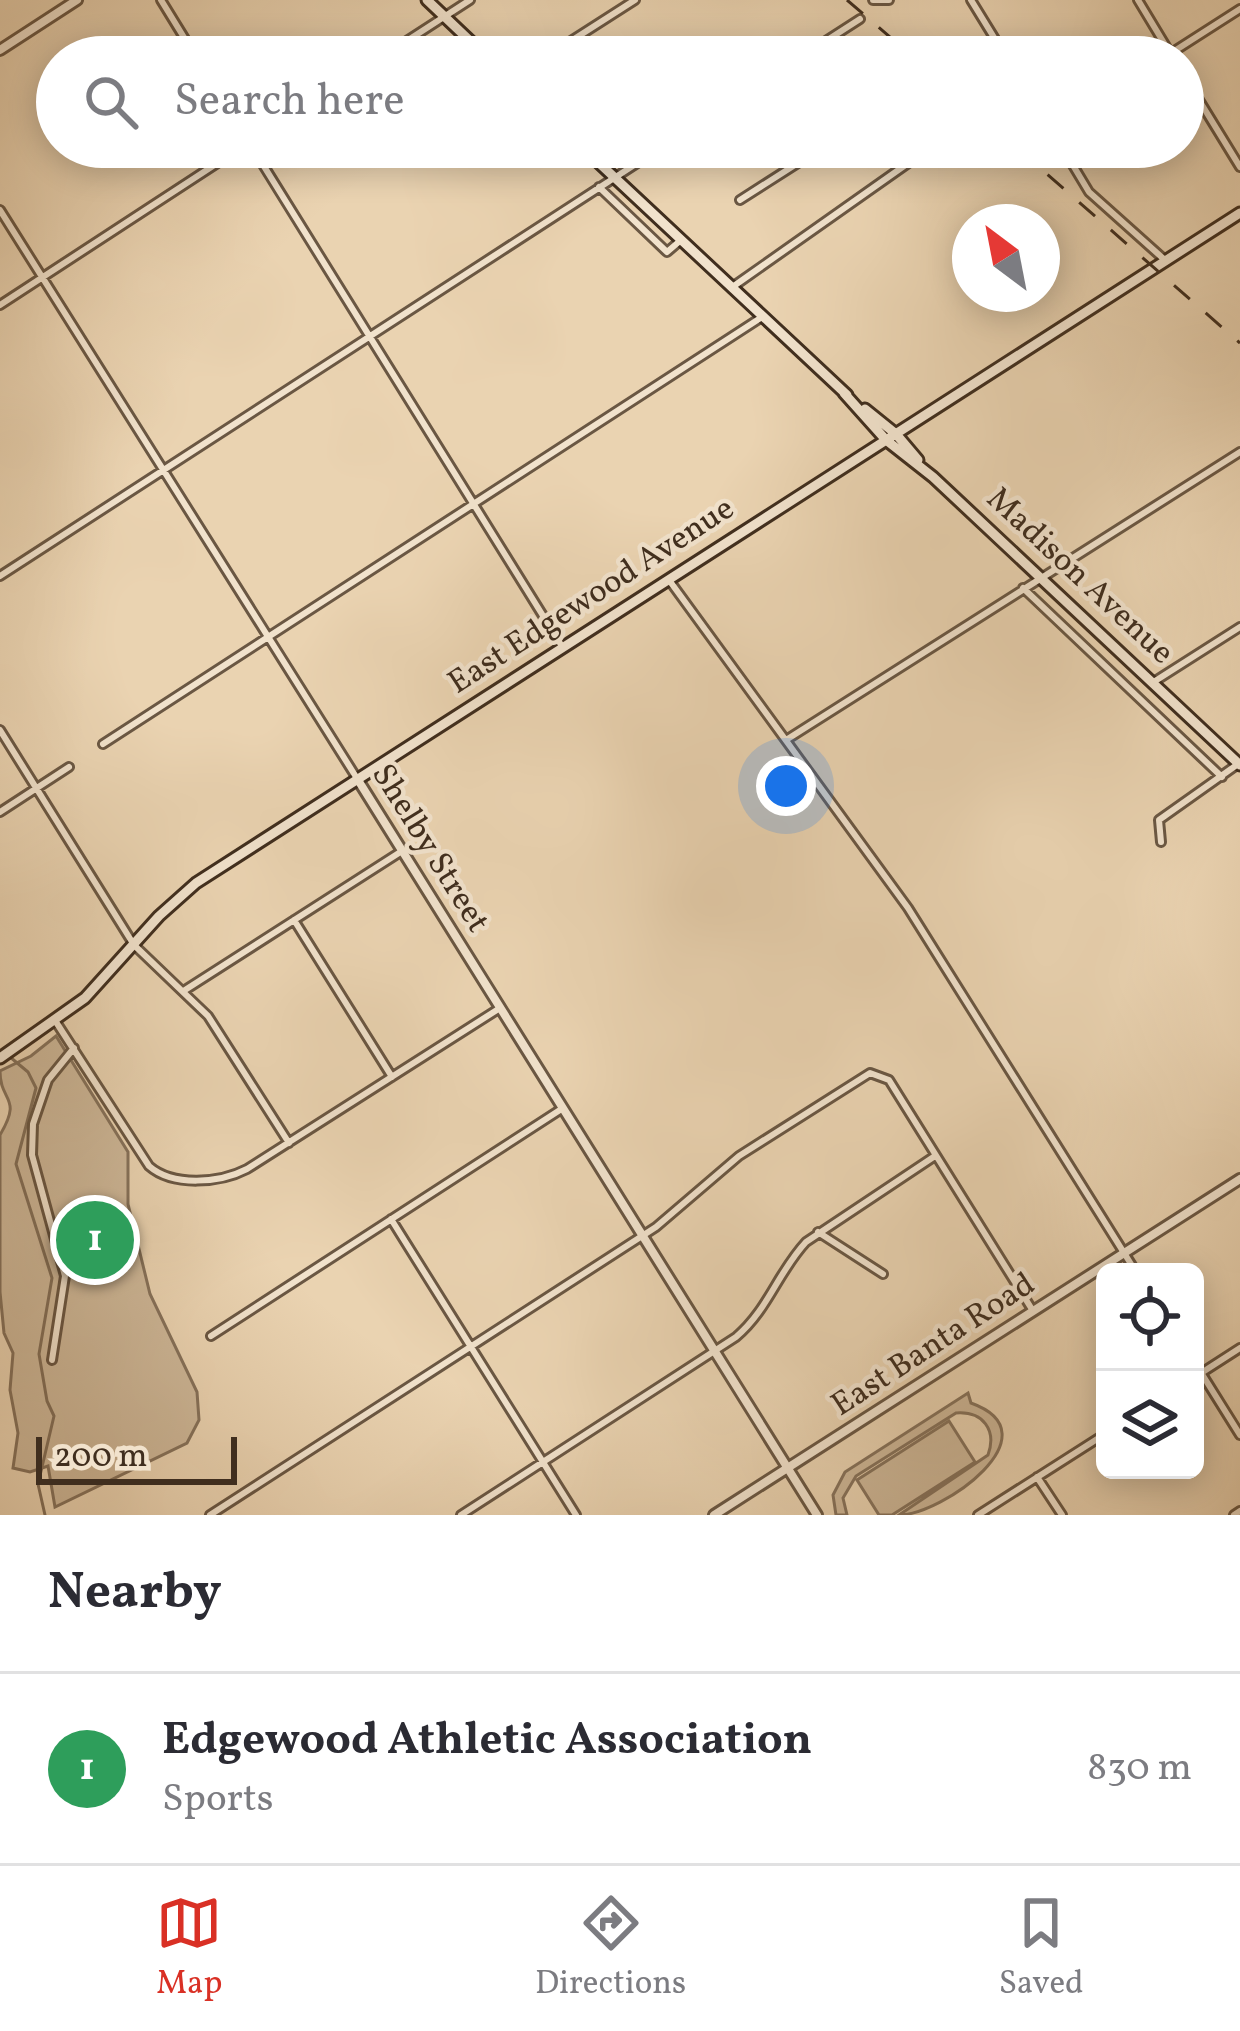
<!DOCTYPE html>
<style>
body{margin:0;font-family:Vollkorn,serif;background:#f7f7f7;color:#2b2b33}
.controls{position:absolute;right:36px;bottom:36px;display:grid;overflow:hidden;border-radius:18px;box-shadow:0 6px 30px #0003}
.controls button{width:108px;height:108px;display:grid;place-items:center;padding:0;border:0;border-bottom:3px solid #e1e1e2;background:#fff;color:#2b2b33;font:60px sans-serif}
.compass{position:absolute;left:952px;top:204px;width:108px;height:108px;border-radius:50%;background:#fff;box-shadow:0 6px 30px #0003;rotate:328deg}
.scale{position:absolute;left:36px;bottom:30px;width:201px;box-sizing:border-box;padding-left:12px;border:6px solid #402e1e;border-top:0;font-size:33px;line-height:42px;white-space:nowrap;color:#402e1e;-webkit-text-stroke:9px #f1e2cc;paint-order:stroke}
.you{position:absolute;left:786px;top:786px;width:42px;height:42px;margin:-30px;border:9px solid #fff;border-radius:50%;background:#1a73e8;box-shadow:0 0 0 18px #1a73e833}
.badge{display:grid;place-items:center;width:78px;height:78px;border-radius:50%;background:#d93025;color:#fff;font-size:39px;font-weight:700}
.pin{position:absolute;translate:-50% -50%;border:6px solid #fff;box-shadow:0 3px 12px #0006}
.list{margin:0;padding:0;list-style:none}
h2{display:flex;justify-content:space-between;align-items:center;height:156px;margin:0;padding:0 48px;font-size:51px}
h2 small{font-size:39px;font-weight:400;color:#7c7c81}
.list li{display:grid;grid-template-columns:78px 1fr auto;gap:36px;align-items:center;box-sizing:border-box;height:192px;padding:0 48px;border-top:3px solid #e1e1e2}
.list b{display:block;font-size:45px;white-space:nowrap}
.list p{margin:0;font-size:39px;white-space:nowrap;color:#7c7c81}
.list em{font-size:39px;font-style:normal;color:#7c7c81}
.icon{flex:none;width:66px;height:66px;fill:none;stroke:currentColor;stroke-width:2;stroke-linecap:round;stroke-linejoin:round}
.map{position:relative;flex:none;width:1240px;height:1515px;overflow:hidden}
.search{position:absolute;background:#fff;box-shadow:0 6px 30px #0003;left:36px;right:36px;top:36px;height:132px;display:flex;align-items:center;gap:30px;box-sizing:border-box;padding:0 42px;border-radius:66px;color:#7c7c81;font-size:45px}
.sheet{height:348px;background:#fff}
nav{display:flex;justify-content:space-around;align-items:center;box-sizing:border-box;height:168px;border-top:3px solid #e1e1e2;background:#fff;font-size:33px;color:#7c7c81}
nav a{display:grid;justify-items:center;gap:6px}
nav .on{color:#d93025}
.map>svg:first-child{display:block}
.green{fill:#cdb798;stroke:#86725b;stroke-width:3}
.lines{fill:none;stroke-linecap:round;stroke-linejoin:round}
.stream{stroke:#836f58;stroke-width:3}
.minor-casing{stroke:#6a5743;stroke-width:12}
.tertiary-casing{stroke:#6a5743;stroke-width:14}
.secondary-casing{stroke:#402e1e;stroke-width:15}
.minor{stroke:#f1e2cc;stroke-width:6}
.tertiary{stroke:#f1e2cc;stroke-width:8}
.secondary{stroke:#f1e2cc;stroke-width:9}
.rail{stroke:#402e1e;stroke-width:3;stroke-dasharray:21 21;stroke-linecap:butt}
.labels{text-anchor:middle;dominant-baseline:central;stroke-width:9;stroke-linejoin:round;paint-order:stroke}
.street-label{font-size:33px;fill:#402e1e;stroke:#f1e2cc}
</style>
<div class="map">
<svg width="1240" height="1515" viewBox="0 0 1240 1515">
<rect width="100%" height="100%" fill="#ead3b1"/>
<filter id="stains"><feTurbulence type="fractalNoise" baseFrequency=".00167" numOctaves="4"/><feColorMatrix values="0 0 0 0 .2 0 0 0 0 .09 0 0 0 0 .02 0 0 0 .5 -.17"/></filter>
<radialGradient id="worn" r=".72"><stop offset=".6" stop-color="#630" stop-opacity="0"/><stop offset="1" stop-color="#630" stop-opacity=".3"/></radialGradient>
<path class="green" d="M56 1036 128 1152V1204L150 1294 197 1392 199 1420 187 1443 55 1507 48 1466 30 1472 13 1468 18 1433 10 1390 13 1353 4 1333 0 1292V1135C23 1096 0 1103 0 1071L31 1056Z
M968 1393 971 1403C1057 1434 942 1515 899 1515L988 1455C997 1430 983 1411 956 1413L856 1476 843 1498 847 1515H836L833 1495 845 1472Z
M949 1421 975 1462 892 1515H879L857 1480Z"/>
<g class="lines">
<path class="stream" d="M10 1057 28 1072 36 1088 16 1164 52 1278 39 1354 47 1401 54 1416 38 1484 45 1515"/>
<g class="minor-casing">
<path id="minor" d="M161 0 196 57
M873 0H889
M971 0 1006 57
M1138 0 1170 53
M382 57 470 0
M546 57 635 0
M801 57 860 19
M1165 57 1240 9
M1183 74 1240 167
M252 147 563 648
M1062 147 1089 192 1166 261
M407 160 428 147
M599 187 667 252 681 240
M740 200 823 147
M0 210 358 780
M731 288 931 147
M0 305 242 147
M0 576 662 147
M669 580 908 908 1136 1272
M1023 588 1222 777
M1152 683 1240 627
M0 730 134 945 208 1016 289 1143
M786 740 1240 452
M103 744 762 317
M0 812 69 767
M1161 842 1159 820 1238 764
M294 920 392 1077
M185 990 402 851
M56 1022 149 1166C173 1187 220 1183 247 1169L500 1008
M391 1219 576 1515
M818 1232 883 1274
M211 1336 563 1108
M52 1360 65 1276 32 1155 33 1124 48 1080 74 1048
M1195 1363 1240 1435
M1195 1377 1240 1348
M1037 1477 1062 1515
M210 1515 656 1227 739 1156 870 1073 889 1080 1033 1311
M461 1515 736 1337C768 1310 778 1272 806 1242L935 1156
M978 1515 1105 1434
M1234 1515 1240 1511"/>
</g>
<g class="tertiary-casing">
<path id="tertiary" d="M0 50 77 0
M358 780 817 1515
M714 1515 1240 1179"/>
</g>
<g class="secondary-casing">
<path id="secondary" d="M427 0 487 57
M582 147 847 395
M844 393 886 440 933 477 1240 765
M865 409 896 434 918 460
M0 1058 85 998 159 916 196 883 1240 213"/>
</g>
<use href="#minor" class="minor"/>
<use href="#tertiary" class="tertiary"/>
<use href="#secondary" class="secondary"/>
<path class="rail" d="M847 0 913 57
M1016 147 1240 343"/>
</g>
<g class="labels">
<g class="street-label">
<text transform="translate(1079 577) rotate(43)">Madison Avenue</text>
<text transform="translate(592 597) rotate(-33)">East Edgewood Avenue</text>
<text transform="translate(429 849) rotate(58)">Shelby Street</text>
<text transform="translate(934 1346) rotate(-33)">East Banta Road</text>
</g>
</g>
<rect width="100%" height="100%" filter="url(#stains)"/>
<rect width="100%" height="100%" fill="url(#worn)"/>
</svg>
<div class="controls">
<button><svg class="icon" aria-label="locate" viewBox="0 0 24 24"><circle cx="12" cy="12" r="6"/><path d="M12 2v4M12 18v4M2 12h4M18 12h4"/></svg></button>
<button><svg class="icon" aria-label="layers" viewBox="0 0 24 24"><path d="M12 4l9 5-9 5-9-5zM3 14l9 5 9-5"/></svg></button>
</div>
<svg class="compass" viewBox="-18 -18 36 36"><path d="M0-13l5 13h-10z" fill="#e53935"/><path d="M0 13l5-13h-10z" fill="#7c7c81"/></svg>
<div class="scale">200 m</div>
<div class="you"></div>
<div class="pin badge" style="left:95px;top:1240px;background:#2e9e5b">1</div>
<div class="search"><svg class="icon" aria-label="search" viewBox="0 0 24 24"><circle cx="10" cy="10" r="6"/><path d="M15 15l6 6"/></svg>Search here</div>
</div>
<section class="sheet">
<h2>Nearby<small></small></h2>
<ul class="list">
<li><span class="badge" style="background:#2e9e5b">1</span><div><b>Edgewood Athletic Association</b><p>Sports</p></div><em>830 m</em></li>
</ul>
</section>
<nav>
<a class="on"><svg class="icon" aria-label="map" viewBox="0 0 24 24"><path d="M3 6l6-2 6 2 6-2v14l-6 2-6-2-6 2zM9 4v14M15 6v14"/></svg>Map</a>
<a><svg class="icon" aria-label="directions" viewBox="0 0 24 24"><path d="M12 3l9 9-9 9-9-9zM9 14v-3h6M13 9l2 2-2 2"/></svg>Directions</a>
<a><svg class="icon" aria-label="saved" viewBox="0 0 24 24"><path d="M7 4h10v16l-5-4-5 4z"/></svg>Saved</a>
</nav>
